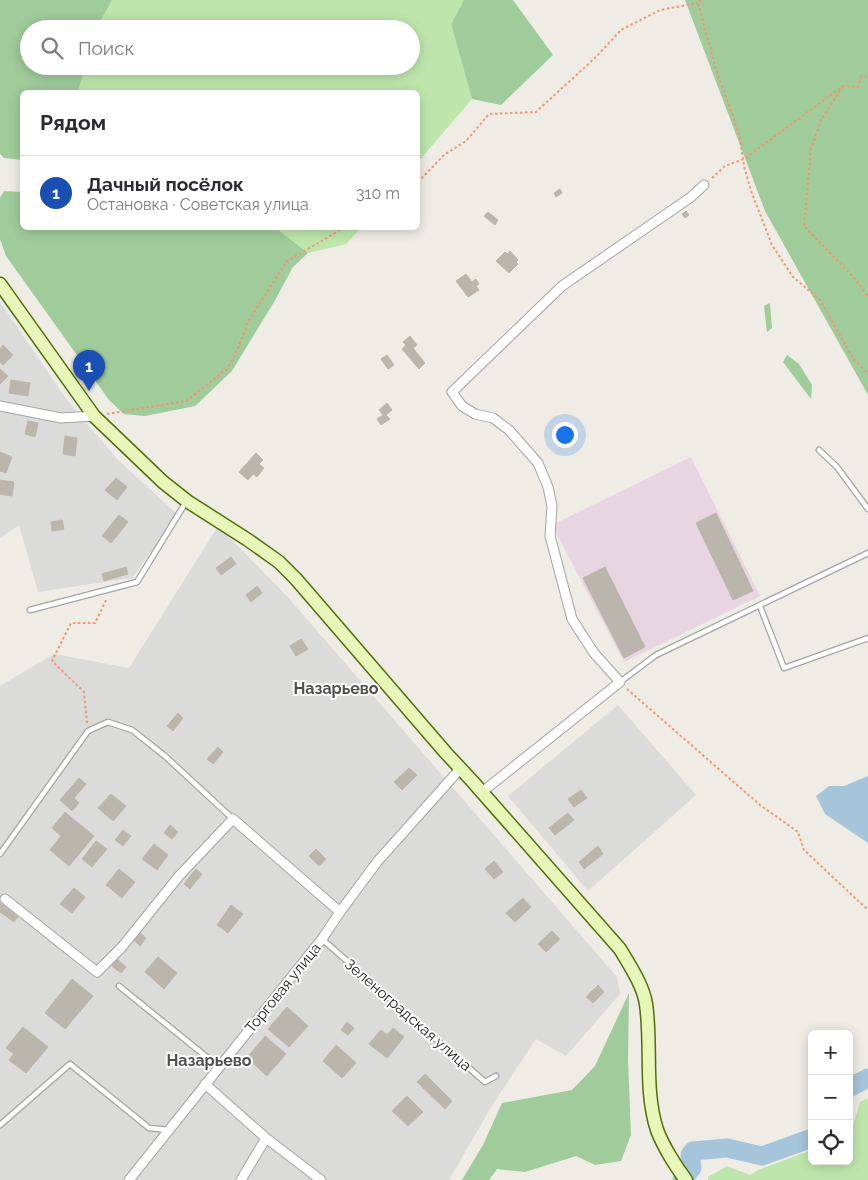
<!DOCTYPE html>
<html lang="ru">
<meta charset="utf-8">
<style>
body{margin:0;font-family:Raleway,sans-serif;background:#f7f7f7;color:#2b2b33}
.controls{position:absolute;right:15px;bottom:15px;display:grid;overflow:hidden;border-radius:8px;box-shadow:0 2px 12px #0003}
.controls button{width:45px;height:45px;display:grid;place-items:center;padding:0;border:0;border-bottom:1px solid #e1e1e2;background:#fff;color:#2b2b33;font:25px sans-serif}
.you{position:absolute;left:564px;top:434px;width:18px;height:18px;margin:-12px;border:4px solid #fff;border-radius:50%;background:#1a73e8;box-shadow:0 0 0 8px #1a73e833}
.badge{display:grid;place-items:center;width:32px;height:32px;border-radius:50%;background:#7c3aed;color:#fff;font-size:16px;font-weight:700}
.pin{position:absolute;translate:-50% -41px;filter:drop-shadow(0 1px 2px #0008)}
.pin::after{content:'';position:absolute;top:26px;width:18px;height:15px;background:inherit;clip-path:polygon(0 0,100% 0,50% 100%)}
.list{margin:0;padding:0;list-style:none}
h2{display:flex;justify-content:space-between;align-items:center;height:65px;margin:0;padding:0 20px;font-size:21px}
h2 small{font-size:16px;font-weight:400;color:#7c7c81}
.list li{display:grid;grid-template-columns:32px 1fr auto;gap:15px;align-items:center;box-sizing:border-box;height:75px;padding:0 20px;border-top:1px solid #e1e1e2}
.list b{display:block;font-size:19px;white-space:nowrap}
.list p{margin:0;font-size:16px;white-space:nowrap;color:#7c7c81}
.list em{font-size:16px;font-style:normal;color:#7c7c81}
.icon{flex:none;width:28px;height:28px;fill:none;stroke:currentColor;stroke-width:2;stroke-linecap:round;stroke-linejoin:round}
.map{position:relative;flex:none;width:868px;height:1180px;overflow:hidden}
.search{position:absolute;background:#fff;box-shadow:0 2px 12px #0003;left:20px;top:20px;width:400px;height:55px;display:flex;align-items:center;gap:12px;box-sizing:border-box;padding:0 18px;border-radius:28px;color:#7c7c81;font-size:19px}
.panel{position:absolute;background:#fff;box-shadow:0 2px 12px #0003;left:20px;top:90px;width:400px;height:140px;border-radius:8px}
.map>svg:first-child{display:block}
.residential{fill:#dbdbda}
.industrial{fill:#e7d6e1}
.grass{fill:#bee6ac}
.forest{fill:#a0cb9b}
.water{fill:#a6c5da}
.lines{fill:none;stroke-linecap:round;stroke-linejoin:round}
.river{stroke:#a6c5da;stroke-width:19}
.building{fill:#bab5ad;stroke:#bfb6a7}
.lane-casing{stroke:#a4a4a4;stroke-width:7}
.street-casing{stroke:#a4a4a4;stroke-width:11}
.secondary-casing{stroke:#526e0a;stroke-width:15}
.path{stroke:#f29571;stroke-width:2;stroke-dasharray:2.5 2.5;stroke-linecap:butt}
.lane{stroke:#fff;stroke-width:4.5}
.street{stroke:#fff;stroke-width:9}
.secondary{stroke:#e8f6ba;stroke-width:12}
.labels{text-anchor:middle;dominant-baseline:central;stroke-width:4;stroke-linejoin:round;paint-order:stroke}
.street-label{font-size:15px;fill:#1d1d1d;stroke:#fff}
.neighbourhood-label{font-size:16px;font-weight:bold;fill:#505050;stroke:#fff}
</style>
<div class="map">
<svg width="868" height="1180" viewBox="0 0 868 1180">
<rect width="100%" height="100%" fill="#eeece4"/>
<path class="residential" d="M0 302 67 400 118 460 178 515 132 578 38 592 19 525 0 538Z
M218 526 286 595 617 977 620 994 566 1056 536 1039 493 1104 449 1180H0V686L54 654 129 668Z
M618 705 696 795 588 891 508 796Z"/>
<path class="industrial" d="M691 457 760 596 624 662 552 525Z"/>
<path class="grass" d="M112 0H464L451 24 472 99 418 162V92H78L85 66H411V29H96Z
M276 228H361L346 244 308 253Z
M868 1098V1180H708V1177L727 1166 750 1175 758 1170 812 1150V1161H849V1134L851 1133 860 1102Z"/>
<path class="forest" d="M0 0H112L96 29H29V66H85L78 92H22V160L4 158 0 154Z
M464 0H513L553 55 501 105 472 99 451 24Z
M685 0H868V395L765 211Z
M4 191 22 192V228H276L308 253 293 267 274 302 232 371 195 406 145 416 124 414 109 400 6 256 0 239V198Z
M770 303 772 328 767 332 764 306Z
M787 355 799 364 812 385 811 399 783 362Z
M629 993 628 1060 631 1135 621 1161 595 1165 576 1156 525 1172 497 1169 489 1180H462L483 1145 502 1103 572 1090 595 1066Z"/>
<path class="water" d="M868 776V843L825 814 816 796 829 786H844Z"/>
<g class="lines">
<path class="river" d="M849 1088 868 1078
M682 1180 692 1168 690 1155 693 1151 727 1148 762 1156 812 1138"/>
</g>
<path class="building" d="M560 189 562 193 556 197 554 193Z
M686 211 689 215 685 218 682 214Z
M488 212 498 220 495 225 484 216Z
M510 251 518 260 516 262 518 264 509 273 496 261 505 252 507 254Z
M466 274 472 282 476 279 479 284 476 286 479 290 468 297 456 281Z
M410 336 417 345 413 348 425 363 419 369 402 349 406 345 403 342Z
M3 345 13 355 3 365 0 362V349Z
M387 355 394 365 388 369 381 359Z
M0 369 8 376 0 384Z
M11 380 30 383 28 396 9 393Z
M387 403 392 410 386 415 390 419 381 425 377 419 383 415 379 410Z
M28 421 38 423 35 437 25 434Z
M65 436 77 438 75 456 63 454Z
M0 452 12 457 6 473 0 471Z
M256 453 263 460 259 464 264 468 257 477 253 474 248 480 239 472Z
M116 478 127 487 117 500 105 490Z
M0 480 14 482 12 496 0 494Z
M716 513 753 591 733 600 696 523Z
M119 515 128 522 111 543 102 536Z
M62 520 64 529 52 531 51 522Z
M231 557 236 564 221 575 216 568Z
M126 567 128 574 104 581 102 574Z
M605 567 645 647 624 658 583 578Z
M257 586 262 593 251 602 246 595Z
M301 639 308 649 296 656 290 646Z
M178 713 183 718 173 731 167 726Z
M218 747 223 752 213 764 207 759Z
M409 768 417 775 402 790 394 782Z
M79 778 86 784 74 798 79 803 72 811 60 800Z
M581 790 587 798 574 807 568 799Z
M111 794 126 806 113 821 98 808Z
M65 812 94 836 69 866 50 850 61 836 52 828Z
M568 813 574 820 555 835 549 828Z
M170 825 178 832 172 839 164 833Z
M123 830 131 836 123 846 115 840Z
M96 841 107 849 92 867 82 859Z
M154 844 168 855 157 870 142 859Z
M598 846 603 854 584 869 579 862Z
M316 849 326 859 319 866 309 856Z
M494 861 503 872 494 879 485 869Z
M119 869 135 882 122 898 106 885Z
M196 869 202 874 190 889 184 884Z
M74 888 85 897 72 913 60 904Z
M523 898 531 907 515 922 506 913Z
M0 903 18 917 14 922 0 912Z
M231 905 243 914 228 933 217 925Z
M552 931 560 939 546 952 538 944Z
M140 933 146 938 140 946 134 940Z
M158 957 177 973 164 989 145 972Z
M117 959 126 967 121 973 112 966Z
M72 979 93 996 65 1029 45 1013Z
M598 985 604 992 593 1003 586 997Z
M287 1007 308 1026 289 1047 268 1029Z
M347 1022 354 1028 348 1035 341 1030Z
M23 1027 48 1047 26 1073 9 1060 14 1054 6 1048Z
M393 1028 404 1037 387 1058 369 1044 381 1030 387 1035Z
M265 1036 286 1054 267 1076 247 1058Z
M336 1045 356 1063 342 1078 323 1061Z
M425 1074 452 1101 445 1109 417 1082Z
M407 1096 423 1112 408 1126 392 1111Z"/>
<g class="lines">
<g class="lane-casing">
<path id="lane" d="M819 450 837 467 868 509
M760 606 784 668 868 638
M30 610 137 582 186 502
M620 682 656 655 868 553
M0 854 88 731 108 722 132 730 165 756 233 819
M322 939 485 1082 496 1076
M119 986 219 1067
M0 1125 70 1064 149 1128 168 1130"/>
</g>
<g class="street-casing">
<path id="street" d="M0 406 61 418 94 416
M482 792 620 682 594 653 572 619 550 536 552 506 548 487 538 463 509 430 493 418 475 414 462 406 452 392 562 286 691 197 704 185
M5 899 97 972 122 947 179 876 233 819 340 912
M205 1084 266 1138 321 1180
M129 1180 322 939 340 912 377 862 460 769
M241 1180 266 1138"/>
</g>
<g class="secondary-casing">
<path id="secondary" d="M0 284 94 416 163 482 187 501 248 540 279 562 296 579 446 753 473 782 620 949C630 966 643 985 646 1004 652 1046 644 1090 657 1130 663 1146 676 1167 686 1180"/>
</g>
<path class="path" d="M701 0 698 3 715 66 739 134 744 166 751 191 772 245 793 277 820 300 853 358 868 374
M843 86 821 120 811 149 804 226 856 280 868 297
M712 178 725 166 744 159 843 86 858 87 861 76 868 77
M418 182 444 155 466 141 489 114 536 112 596 57 621 30 660 10 698 3
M107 414 186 401 227 369 235 355 249 320 287 261 344 228
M627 689 760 805 798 832 804 850 868 910
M87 723 84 692 52 661 71 623H95L107 598"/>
<use href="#lane" class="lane"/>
<use href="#street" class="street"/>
<use href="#secondary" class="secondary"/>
</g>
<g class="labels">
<g class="street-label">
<text transform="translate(283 988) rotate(-51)">Торговая улица</text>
<text transform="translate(408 1015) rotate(41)">Зеленоградская улица</text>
</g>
<g class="neighbourhood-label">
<text x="336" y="688">Назарьево</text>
<text x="209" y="1060">Назарьево</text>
</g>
</g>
</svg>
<div class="controls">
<button>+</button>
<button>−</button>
<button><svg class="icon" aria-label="locate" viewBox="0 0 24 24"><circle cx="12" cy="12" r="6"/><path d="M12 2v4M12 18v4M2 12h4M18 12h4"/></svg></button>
</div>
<div class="you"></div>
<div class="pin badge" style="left:89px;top:391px;background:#1a4fb4">1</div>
<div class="search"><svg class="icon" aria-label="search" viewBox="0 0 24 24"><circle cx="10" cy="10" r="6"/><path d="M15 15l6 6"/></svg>Поиск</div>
<section class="panel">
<h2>Рядом<small></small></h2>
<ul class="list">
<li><span class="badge" style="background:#1a4fb4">1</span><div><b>Дачный посёлок</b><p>Остановка · Советская улица</p></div><em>310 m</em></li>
</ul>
</section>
</div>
